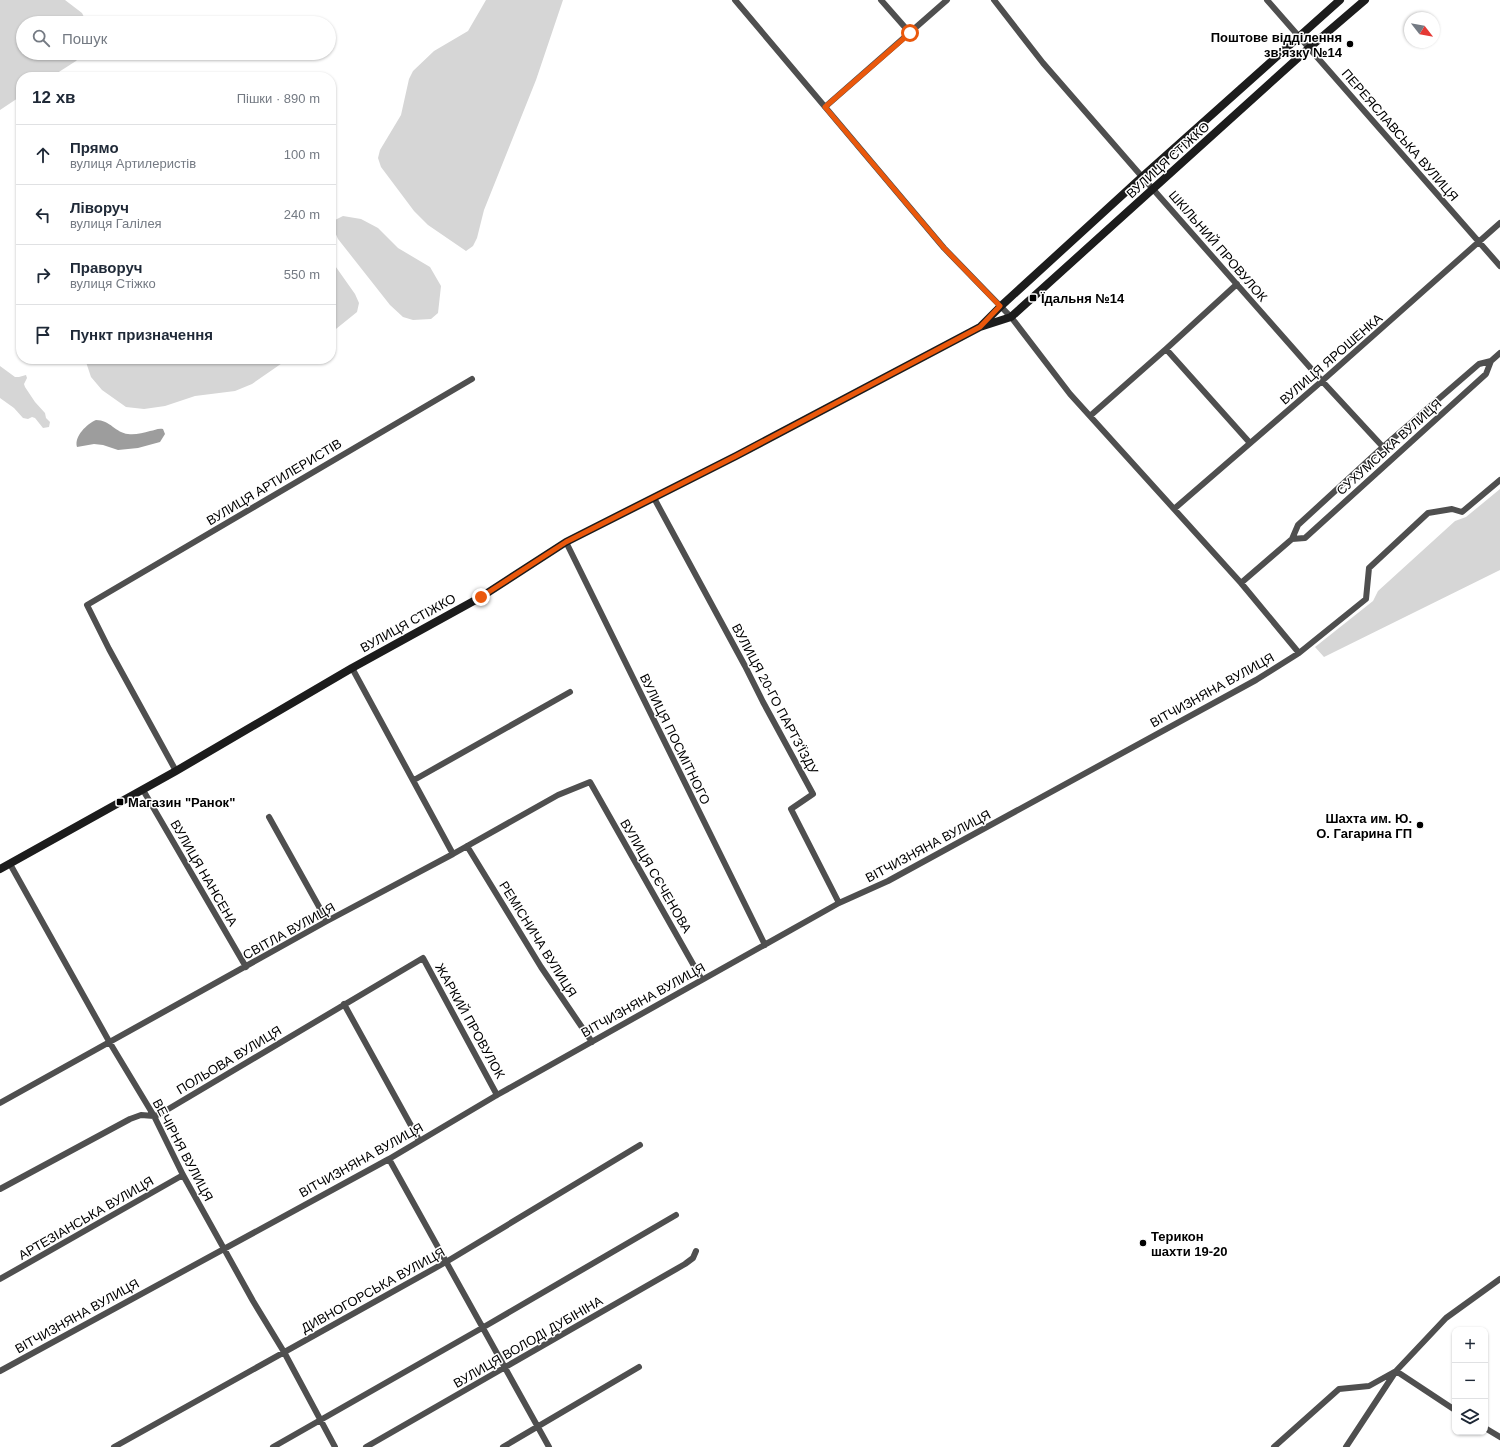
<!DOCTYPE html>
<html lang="uk">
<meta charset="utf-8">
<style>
body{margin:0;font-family:Arial,sans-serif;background:#f6f6f7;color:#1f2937}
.controls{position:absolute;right:12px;bottom:12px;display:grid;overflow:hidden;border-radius:8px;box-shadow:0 1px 3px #0004}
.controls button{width:36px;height:36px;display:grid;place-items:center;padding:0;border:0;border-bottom:1px solid #e0e1e3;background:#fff;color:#1f2937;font:20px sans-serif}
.compass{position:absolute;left:1404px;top:12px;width:36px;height:36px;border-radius:50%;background:#fff;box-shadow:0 1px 3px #0004;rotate:121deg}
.stop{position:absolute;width:12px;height:12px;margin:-9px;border:3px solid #ea580c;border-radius:50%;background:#fff}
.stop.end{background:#ea580c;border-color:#fff;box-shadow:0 1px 4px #0008}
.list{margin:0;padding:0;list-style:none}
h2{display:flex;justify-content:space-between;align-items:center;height:52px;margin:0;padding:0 16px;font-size:17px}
h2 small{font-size:13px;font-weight:400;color:#747a83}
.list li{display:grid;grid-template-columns:26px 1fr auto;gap:12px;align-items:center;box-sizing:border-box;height:60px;padding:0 16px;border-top:1px solid #e0e1e3}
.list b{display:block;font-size:15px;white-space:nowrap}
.list p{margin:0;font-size:13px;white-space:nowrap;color:#747a83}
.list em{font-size:13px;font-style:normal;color:#747a83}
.icon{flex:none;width:22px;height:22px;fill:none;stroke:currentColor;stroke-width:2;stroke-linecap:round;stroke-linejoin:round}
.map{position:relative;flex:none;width:1500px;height:1447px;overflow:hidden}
.search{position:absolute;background:#fff;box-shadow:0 1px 3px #0004;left:16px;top:16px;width:320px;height:44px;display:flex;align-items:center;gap:10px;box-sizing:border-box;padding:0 14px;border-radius:22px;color:#747a83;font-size:15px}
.panel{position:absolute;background:#fff;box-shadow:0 1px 3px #0004;left:16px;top:72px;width:320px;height:292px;border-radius:16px}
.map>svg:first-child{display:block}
.green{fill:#d6d6d6}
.water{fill:#9d9d9d}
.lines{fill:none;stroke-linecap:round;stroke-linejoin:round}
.street{stroke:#4f4f4f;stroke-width:6}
.secondary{stroke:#1c1c1c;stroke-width:8}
.route{stroke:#ea580c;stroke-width:5}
.poi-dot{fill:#000;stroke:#fff;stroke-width:1.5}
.labels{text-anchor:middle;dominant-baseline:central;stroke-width:3;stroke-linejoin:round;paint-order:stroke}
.poi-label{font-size:13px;font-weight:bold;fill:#000;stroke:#fff;text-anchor:start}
.street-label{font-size:13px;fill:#000;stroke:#fff}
</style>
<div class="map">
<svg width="1500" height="1447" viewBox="0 0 1500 1447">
<rect width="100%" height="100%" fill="#fff"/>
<path class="green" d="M0 0H65L82 13 87 23H23V53H83L76 61 51 77H21V96L0 110Z
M486 0H563L536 80 484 210 477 238 473 246 466 251 428 225 414 211 381 167 378 158 380 150 401 115 409 79 413 71 434 51 468 31Z
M343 216 361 219 378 228 398 248 430 267 441 286 438 313 431 319 413 320 403 317 390 305 338 239 334 230 335 220Z
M331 260 355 294 359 303 357 312 331 333Z
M85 359H288L252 384 235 391 195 396 165 406 144 409 126 407 102 390 91 377Z
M0 366 15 377H19L26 375 27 378 24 384 25 387 35 402 45 413 46 418 50 422 49 427 43 428 35 418 32 417 28 419 23 418 14 408 0 398Z
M1500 489V570L1324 657 1315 647 1373 601 1378 591 1455 521 1466 517Z"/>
<path class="water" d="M96 420C110 420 116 433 128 434 135 435 143 433 150 431 155 431 157 428 163 429L165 434 160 442 138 448 118 450 103 445 94 444 77 447C74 436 87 424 96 420Z"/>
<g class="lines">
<path class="street" d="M735 0 944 248 1011 317 1070 394 1241 583 1299 653
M881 0 910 33
M994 0 1043 63 1137 171 1322 381 1383 447
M1267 0 1500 266
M825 107 947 0
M1166 349 1250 443
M1090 416 1166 349 1237 284
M654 498 745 666 763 702 813 794 791 809 839 903
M1174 509 1322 381 1500 223
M1292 539 1305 538 1486 374 1491 361
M566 542 765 945
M1241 583 1292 539 1298 525 1383 447 1479 364 1491 361 1500 353
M352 668 453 854
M176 771 109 649 87 605 472 379
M414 780 570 692
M143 790 246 967
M269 817 327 921
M467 846 541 967 592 1042
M10 864 110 1043 154 1116 183 1175 253 1301 284 1352 335 1447
M344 1004 419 1140
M0 1103 327 921 453 854 558 795 590 782 702 980
M389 1159 549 1447
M0 1189 130 1119 141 1115 154 1116 160 1114 423 958 497 1095
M0 1279 183 1175
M0 1371 389 1159 497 1095 839 903 888 881 1256 680 1299 653 1366 599 1369 568 1428 513 1452 509 1462 512 1500 480
M1485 1428 1500 1437
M114 1447 446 1262 640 1145
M273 1447 482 1328 676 1215
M366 1447 685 1264 693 1258 696 1251
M503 1447 639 1367
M1274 1447 1339 1389 1369 1386 1396 1371 1455 1410
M1346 1447 1396 1371 1446 1318 1500 1279"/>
<path class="secondary" d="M981 326 1001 306 1142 177 1340 0
M0 869 176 771 352 668 481 597 566 542 736 456 980 327 1011 317 1309 48 1365 0"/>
</g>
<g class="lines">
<path class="route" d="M481 597 566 542 736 456 980 327 1000 306 944 248 825 107 910 33"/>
</g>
<g class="poi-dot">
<circle cx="1350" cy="44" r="4"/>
<rect x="1029" y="294" width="8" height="8" rx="2"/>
<rect x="116" y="798" width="8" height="8" rx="2"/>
<circle cx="1420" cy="825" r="4"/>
<circle cx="1143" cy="1243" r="4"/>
</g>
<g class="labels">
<g class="poi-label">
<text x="1342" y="37" text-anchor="end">Поштове відділення<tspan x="1342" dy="15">зв'язку №14</tspan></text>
<text x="1041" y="298">Їдальня №14</text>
<text x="128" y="802">Магазин "Ранок"</text>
<text x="1412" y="818" text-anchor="end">Шахта им. Ю.<tspan x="1412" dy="15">О. Гагарина ГП</tspan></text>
<text x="1151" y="1236">Терикон<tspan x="1151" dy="15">шахти 19-20</tspan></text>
</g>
<g class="street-label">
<text transform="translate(1400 135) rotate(49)">ПЕРЕЯСЛАВСЬКА ВУЛИЦЯ</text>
<text transform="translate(1168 160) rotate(-42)">ВУЛИЦЯ СТІЖКО</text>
<text transform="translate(1218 246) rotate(49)">ШКІЛЬНИЙ ПРОВУЛОК</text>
<text transform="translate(1331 359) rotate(-41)">ВУЛИЦЯ ЯРОШЕНКА</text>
<text transform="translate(1389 447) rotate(-42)">СУХУМСЬКА ВУЛИЦЯ</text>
<text transform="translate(274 482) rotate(-31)">ВУЛИЦЯ АРТИЛЕРИСТІВ</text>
<text transform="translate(408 623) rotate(-29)">ВУЛИЦЯ СТІЖКО</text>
<text transform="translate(1212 690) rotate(-29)">ВІТЧИЗНЯНА ВУЛИЦЯ</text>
<text transform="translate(775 699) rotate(62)">ВУЛИЦЯ 20-ГО ПАРТЗ'ЇЗДУ</text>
<text transform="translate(675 739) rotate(64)">ВУЛИЦЯ ПОСМІТНОГО</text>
<text transform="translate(928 846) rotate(-28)">ВІТЧИЗНЯНА ВУЛИЦЯ</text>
<text transform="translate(204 873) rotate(60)">ВУЛИЦЯ НАНСЕНА</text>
<text transform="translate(656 876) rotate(60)">ВУЛИЦЯ СЄЧЕНОВА</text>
<text transform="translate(289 931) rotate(-29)">СВІТЛА ВУЛИЦЯ</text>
<text transform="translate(538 939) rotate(58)">РЕМІСНИЧА ВУЛИЦЯ</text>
<text transform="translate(643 1000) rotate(-29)">ВІТЧИЗНЯНА ВУЛИЦЯ</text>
<text transform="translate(470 1021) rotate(61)">ЖАРКИЙ ПРОВУЛОК</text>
<text transform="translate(229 1060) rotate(-31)">ПОЛЬОВА ВУЛИЦЯ</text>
<text transform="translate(183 1150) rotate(62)">ВЕЧІРНЯ ВУЛИЦЯ</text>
<text transform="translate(361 1160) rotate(-29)">ВІТЧИЗНЯНА ВУЛИЦЯ</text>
<text transform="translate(86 1218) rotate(-30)">АРТЕЗІАНСЬКА ВУЛИЦЯ</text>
<text transform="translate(373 1290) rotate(-29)">ДИВНОГОРСЬКА ВУЛИЦЯ</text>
<text transform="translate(77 1316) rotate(-29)">ВІТЧИЗНЯНА ВУЛИЦЯ</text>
<text transform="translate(528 1342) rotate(-30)">ВУЛИЦЯ ВОЛОДІ ДУБІНІНА</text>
</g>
</g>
</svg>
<div class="controls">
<button>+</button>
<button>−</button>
<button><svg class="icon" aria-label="layers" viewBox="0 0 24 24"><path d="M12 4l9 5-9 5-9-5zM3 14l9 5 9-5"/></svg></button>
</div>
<svg class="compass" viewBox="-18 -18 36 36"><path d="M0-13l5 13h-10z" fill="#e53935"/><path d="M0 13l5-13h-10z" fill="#747a83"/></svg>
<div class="stop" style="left:910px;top:33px"></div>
<div class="stop end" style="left:481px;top:597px"></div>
<div class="search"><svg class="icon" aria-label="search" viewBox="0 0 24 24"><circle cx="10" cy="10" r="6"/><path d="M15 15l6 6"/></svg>Пошук</div>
<section class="panel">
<h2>12 хв<small>Пішки · 890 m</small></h2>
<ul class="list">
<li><svg class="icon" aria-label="ahead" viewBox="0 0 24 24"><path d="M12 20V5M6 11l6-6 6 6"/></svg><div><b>Прямо</b><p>вулиця Артилеристів</p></div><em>100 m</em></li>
<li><svg class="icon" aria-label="left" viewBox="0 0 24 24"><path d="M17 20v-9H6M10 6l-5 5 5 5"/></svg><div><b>Ліворуч</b><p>вулиця Галілея</p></div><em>240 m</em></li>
<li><svg class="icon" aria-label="right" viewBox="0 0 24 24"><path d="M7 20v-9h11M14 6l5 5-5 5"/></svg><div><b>Праворуч</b><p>вулиця Стіжко</p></div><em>550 m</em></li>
<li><svg class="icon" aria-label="arrive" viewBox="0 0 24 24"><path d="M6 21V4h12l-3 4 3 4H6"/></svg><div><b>Пункт призначення</b></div></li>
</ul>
</section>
</div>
